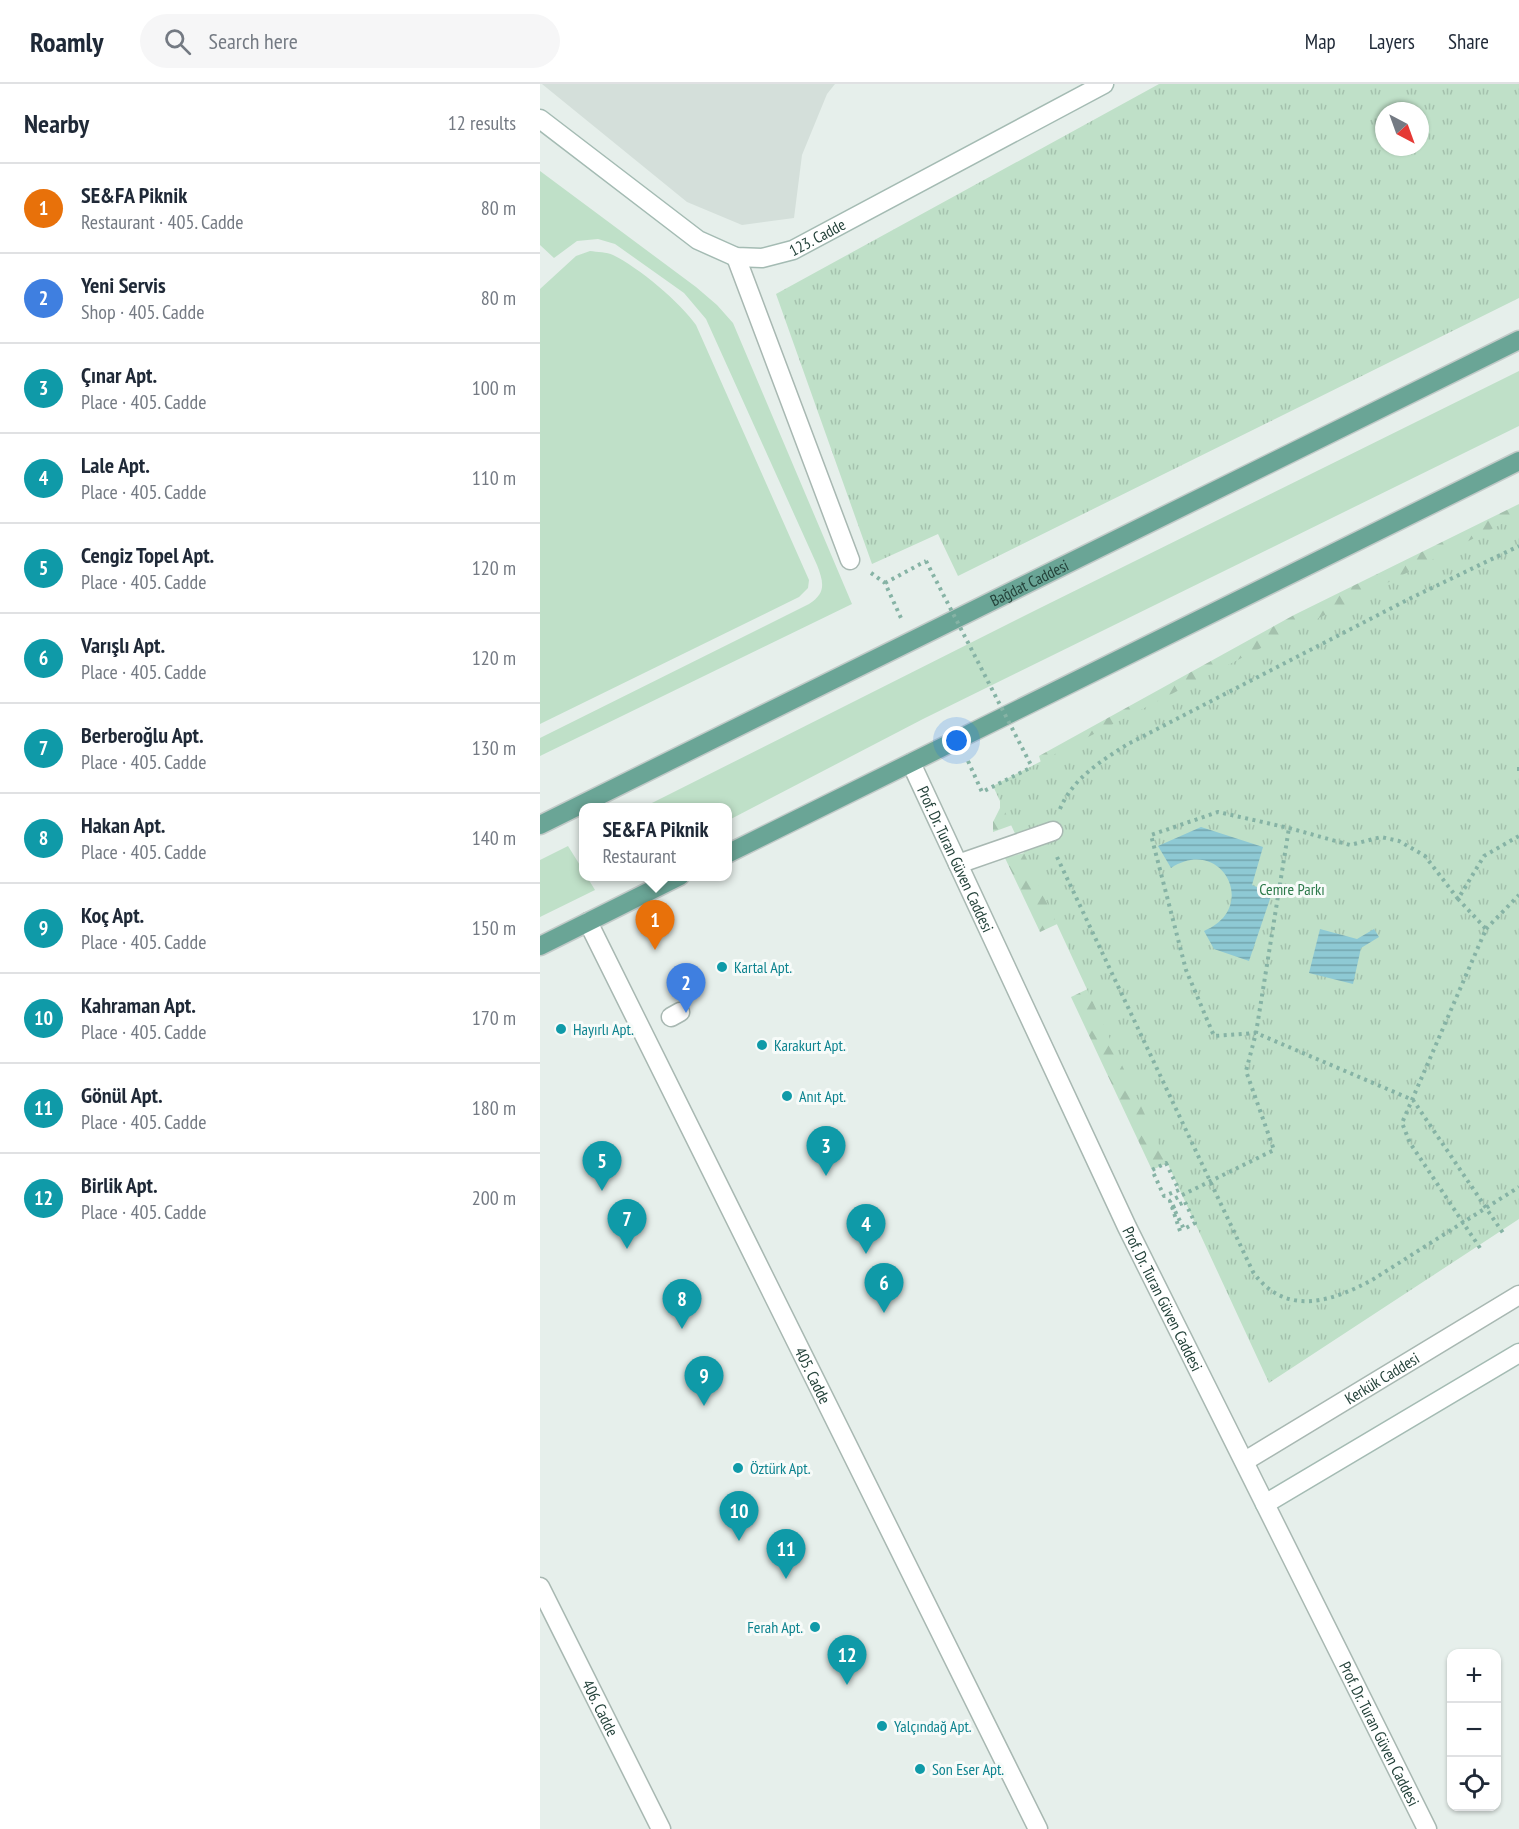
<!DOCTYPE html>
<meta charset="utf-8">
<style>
body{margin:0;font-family:"PT Sans Narrow",sans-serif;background:#f6f6f7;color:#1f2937}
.controls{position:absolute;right:18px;bottom:18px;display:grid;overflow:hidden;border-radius:12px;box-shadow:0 2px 4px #0004}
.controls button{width:54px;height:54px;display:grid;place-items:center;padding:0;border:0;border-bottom:2px solid #e0e1e3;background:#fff;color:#1f2937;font:30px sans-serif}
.compass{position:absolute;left:835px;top:18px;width:54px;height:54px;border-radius:50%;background:#fff;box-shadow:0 2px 4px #0004;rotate:139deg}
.you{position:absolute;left:417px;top:657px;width:21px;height:21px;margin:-15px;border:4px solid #fff;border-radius:50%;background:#1a73e8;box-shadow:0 0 0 9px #1a73e833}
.badge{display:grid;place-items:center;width:39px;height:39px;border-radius:50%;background:#111827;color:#fff;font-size:20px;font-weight:700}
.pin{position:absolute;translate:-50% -50px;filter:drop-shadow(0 2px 3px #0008)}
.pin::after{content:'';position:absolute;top:32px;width:21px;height:18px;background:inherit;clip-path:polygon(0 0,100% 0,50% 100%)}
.popup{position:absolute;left:39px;top:719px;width:153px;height:78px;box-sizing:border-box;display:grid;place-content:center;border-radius:12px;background:#fff;filter:drop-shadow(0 2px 4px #0005);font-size:20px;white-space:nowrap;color:#747a83}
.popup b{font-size:22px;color:#1f2937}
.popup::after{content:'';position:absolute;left:50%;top:100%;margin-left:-12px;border:12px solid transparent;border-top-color:#fff}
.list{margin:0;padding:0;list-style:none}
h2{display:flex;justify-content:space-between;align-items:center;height:78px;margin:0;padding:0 24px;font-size:26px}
h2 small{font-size:20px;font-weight:400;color:#747a83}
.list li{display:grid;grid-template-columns:39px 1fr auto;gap:18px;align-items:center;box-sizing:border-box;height:90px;padding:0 24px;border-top:2px solid #e0e1e3}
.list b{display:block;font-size:22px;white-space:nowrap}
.list p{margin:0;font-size:20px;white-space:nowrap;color:#747a83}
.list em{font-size:20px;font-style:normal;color:#747a83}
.icon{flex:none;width:33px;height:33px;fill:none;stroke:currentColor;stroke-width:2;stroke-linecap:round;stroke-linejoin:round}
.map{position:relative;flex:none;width:979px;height:1745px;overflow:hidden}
header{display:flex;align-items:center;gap:36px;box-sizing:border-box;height:84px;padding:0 30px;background:#fff;border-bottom:2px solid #e0e1e3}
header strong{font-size:28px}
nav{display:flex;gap:33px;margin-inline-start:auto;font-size:21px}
.search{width:420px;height:54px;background:#f6f6f7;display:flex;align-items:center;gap:15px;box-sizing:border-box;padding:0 21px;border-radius:33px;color:#747a83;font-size:22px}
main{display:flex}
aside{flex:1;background:#fff}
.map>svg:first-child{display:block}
.built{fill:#d4dfda}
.grass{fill:#bfe0c8}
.forest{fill:url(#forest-firs)}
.park{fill:url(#park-tufts);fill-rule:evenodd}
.water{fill:url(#water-rules)}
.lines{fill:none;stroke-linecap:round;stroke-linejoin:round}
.lane-casing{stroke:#a8b8b2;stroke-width:21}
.street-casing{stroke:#a8b8b2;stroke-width:21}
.secondary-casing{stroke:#a4bbb3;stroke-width:21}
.primary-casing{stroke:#c2cac8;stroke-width:21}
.path{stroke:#86b3a5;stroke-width:4;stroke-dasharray:3 4.5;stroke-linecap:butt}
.lane{stroke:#fff;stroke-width:18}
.street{stroke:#fff;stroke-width:18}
.secondary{stroke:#fff;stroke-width:18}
.primary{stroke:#6aa596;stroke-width:18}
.path-bridge{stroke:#86b3a5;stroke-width:4;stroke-dasharray:3 4.5;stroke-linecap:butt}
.culture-dot{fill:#0f9aa8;stroke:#f7fbf9;stroke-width:2}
.labels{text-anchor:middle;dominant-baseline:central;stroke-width:6;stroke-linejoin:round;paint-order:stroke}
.street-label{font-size:16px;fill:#24423a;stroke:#f7fbf9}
.park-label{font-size:16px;fill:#2d7a4b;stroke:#f7fbf9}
.culture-label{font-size:16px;fill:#0d838f;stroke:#f7fbf9;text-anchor:start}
</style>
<header>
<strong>Roamly</strong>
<div class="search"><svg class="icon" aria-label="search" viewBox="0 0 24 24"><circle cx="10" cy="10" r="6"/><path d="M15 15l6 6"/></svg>Search here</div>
<nav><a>Map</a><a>Layers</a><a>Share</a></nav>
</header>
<main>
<aside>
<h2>Nearby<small>12 results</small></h2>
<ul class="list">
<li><span class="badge" style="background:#e8710a">1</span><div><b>SE&amp;FA Piknik</b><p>Restaurant · 405. Cadde</p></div><em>80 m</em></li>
<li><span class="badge" style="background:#3f7fe0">2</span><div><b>Yeni Servis</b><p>Shop · 405. Cadde</p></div><em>80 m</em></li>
<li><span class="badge" style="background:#0f9aa8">3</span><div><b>Çınar Apt.</b><p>Place · 405. Cadde</p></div><em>100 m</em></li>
<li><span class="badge" style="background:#0f9aa8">4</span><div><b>Lale Apt.</b><p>Place · 405. Cadde</p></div><em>110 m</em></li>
<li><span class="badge" style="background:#0f9aa8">5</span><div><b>Cengiz Topel Apt.</b><p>Place · 405. Cadde</p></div><em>120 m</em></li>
<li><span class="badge" style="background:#0f9aa8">6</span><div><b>Varışlı Apt.</b><p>Place · 405. Cadde</p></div><em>120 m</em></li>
<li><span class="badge" style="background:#0f9aa8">7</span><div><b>Berberoğlu Apt.</b><p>Place · 405. Cadde</p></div><em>130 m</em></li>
<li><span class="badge" style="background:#0f9aa8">8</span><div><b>Hakan Apt.</b><p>Place · 405. Cadde</p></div><em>140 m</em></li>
<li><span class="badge" style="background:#0f9aa8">9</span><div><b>Koç Apt.</b><p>Place · 405. Cadde</p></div><em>150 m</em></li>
<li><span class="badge" style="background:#0f9aa8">10</span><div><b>Kahraman Apt.</b><p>Place · 405. Cadde</p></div><em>170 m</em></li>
<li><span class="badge" style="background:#0f9aa8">11</span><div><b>Gönül Apt.</b><p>Place · 405. Cadde</p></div><em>180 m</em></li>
<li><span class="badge" style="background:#0f9aa8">12</span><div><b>Birlik Apt.</b><p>Place · 405. Cadde</p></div><em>200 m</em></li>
</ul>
</aside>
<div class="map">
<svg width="979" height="1745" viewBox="0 0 979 1745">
<defs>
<pattern id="forest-firs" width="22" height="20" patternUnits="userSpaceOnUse" patternTransform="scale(1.5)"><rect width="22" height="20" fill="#bfe0c8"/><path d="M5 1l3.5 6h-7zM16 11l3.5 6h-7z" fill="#a4c1ad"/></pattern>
<pattern id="park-tufts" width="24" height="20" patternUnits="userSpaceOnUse" patternTransform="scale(1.5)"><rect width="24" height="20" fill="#bfe0c8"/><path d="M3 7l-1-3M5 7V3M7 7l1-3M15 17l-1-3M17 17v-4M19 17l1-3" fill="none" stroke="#a4c1ad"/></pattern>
<pattern id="water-rules" width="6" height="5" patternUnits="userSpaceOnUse" patternTransform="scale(1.5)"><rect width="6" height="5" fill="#8ec9d4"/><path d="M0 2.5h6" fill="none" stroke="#74a5ad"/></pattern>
</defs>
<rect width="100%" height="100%" fill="#e6efeb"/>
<path class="built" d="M2 0H295L287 10 262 71 254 134 202 141 147 118Z"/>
<path class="grass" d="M0 87 156 203 177 221 193 239 312 520 0 672V654L269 520C286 509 284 499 277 481L166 235 144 209 75 160 58 155 37 157 14 174 0 161Z
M50 167C57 168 67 168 73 171 98 183 141 219 156 241L269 496 268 504 259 513 0 640V205L36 172Z
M979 287V342L383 635 187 737V724L104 723 498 525Z
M28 762 43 786V792L47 793 55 806 0 833V776Z"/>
<path class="forest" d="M979 420V451L475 740 453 748V738L460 724V698L503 685 499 672 754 531Z
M484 769 528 835 500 848 465 774Z
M558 900 639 1074 612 1086 531 913Z"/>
<path class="park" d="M619 0H979V214L418 492 398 450 332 480 236 210ZM844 27H880V63H844Z
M979 431V1135L729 1299 453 702Z"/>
<path class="water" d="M661 743 723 763 712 801 732 809 709 877 674 865 664 847C720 824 682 751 631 784L618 762Z
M780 845 817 855 834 845 839 853 821 864 813 900 769 889Z"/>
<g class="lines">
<g class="lane-casing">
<g id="lane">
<path d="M196 173 310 476"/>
<path id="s1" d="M705 1377 979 1211"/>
</g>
</g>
<g class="street-casing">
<g id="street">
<path id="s2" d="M371 679 587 1143 887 1745"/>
<path d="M418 780 513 747"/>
<path id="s3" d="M48 838 498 1745"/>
<path d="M131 933 140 928"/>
<path id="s4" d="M0 1503 121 1745"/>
</g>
</g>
<g class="secondary-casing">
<g id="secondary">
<path id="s5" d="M0 35 158 156 196 173 222 174 253 166 564 0"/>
<path d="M725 1420 979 1269"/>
</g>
</g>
<g class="primary-casing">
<g id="primary">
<path id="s6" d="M0 741 979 256"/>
<path d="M187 770 979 377"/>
<path d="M0 862 140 792"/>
</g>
</g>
<path class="path" d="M331 489 345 499 361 534
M345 499 386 477
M428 677 442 708 492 683
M977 685H979
M520 725C533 694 561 677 588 660L871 514 979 462
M517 773 713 1188C745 1233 791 1218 832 1196L979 1103
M918 815 885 772 859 757 841 753 810 761 749 744 678 728 611 751 646 886 674 952 716 949 873 1016 963 1149
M946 845 979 811
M626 1079 639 1106 624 1112 612 1086Z
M645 1118 655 1139 644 1145 633 1123Z
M640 1147 630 1117 734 1066 706 987 716 949 749 744
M940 1164 870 1059 862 1039 946 845 918 815 944 772 979 752"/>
<use href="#lane" class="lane"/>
<use href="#street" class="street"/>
<use href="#secondary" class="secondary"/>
<use href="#primary" class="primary"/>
<path class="path-bridge" d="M386 477 492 683"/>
</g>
<g class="culture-dot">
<circle cx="182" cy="883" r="6"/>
<circle cx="21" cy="945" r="6"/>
<circle cx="222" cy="961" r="6"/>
<circle cx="247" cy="1012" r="6"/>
<circle cx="198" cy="1384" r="6"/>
<circle cx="275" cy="1543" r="6"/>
<circle cx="342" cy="1642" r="6"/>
<circle cx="380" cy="1685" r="6"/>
</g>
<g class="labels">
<g class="street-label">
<text stroke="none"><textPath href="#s5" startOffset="326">123. Cadde</textPath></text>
<text stroke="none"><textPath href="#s6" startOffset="546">Bağdat Caddesi</textPath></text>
<text stroke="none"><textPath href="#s2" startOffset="106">Prof. Dr. Turan Güven Caddesi</textPath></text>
<text stroke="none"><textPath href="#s2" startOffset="592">Prof. Dr. Turan Güven Caddesi</textPath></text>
<text stroke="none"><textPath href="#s3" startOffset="506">405. Cadde</textPath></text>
<text stroke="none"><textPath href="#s1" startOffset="160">Kerkük Caddesi</textPath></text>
<text stroke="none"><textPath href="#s4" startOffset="135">406. Cadde</textPath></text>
<text stroke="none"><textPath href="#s2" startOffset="1078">Prof. Dr. Turan Güven Caddesi</textPath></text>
</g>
<g class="park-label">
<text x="752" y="805">Cemre Parkı</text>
</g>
<g class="culture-label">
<text x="194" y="883">Kartal Apt.</text>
<text x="33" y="945">Hayırlı Apt.</text>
<text x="234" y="961">Karakurt Apt.</text>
<text x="259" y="1012">Anıt Apt.</text>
<text x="210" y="1384">Öztürk Apt.</text>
<text x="263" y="1543" text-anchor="end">Ferah Apt.</text>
<text x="354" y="1642">Yalçındağ Apt.</text>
<text x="392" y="1685">Son Eser Apt.</text>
</g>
</g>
</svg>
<div class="controls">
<button>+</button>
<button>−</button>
<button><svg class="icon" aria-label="locate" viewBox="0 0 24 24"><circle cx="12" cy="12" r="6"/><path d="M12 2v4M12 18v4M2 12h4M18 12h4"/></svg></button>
</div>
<svg class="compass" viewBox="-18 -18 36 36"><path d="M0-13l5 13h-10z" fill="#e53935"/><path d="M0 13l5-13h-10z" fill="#747a83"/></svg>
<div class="you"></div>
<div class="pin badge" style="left:115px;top:866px;background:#e8710a">1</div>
<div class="popup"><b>SE&amp;FA Piknik</b>Restaurant</div>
<div class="pin badge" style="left:146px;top:929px;background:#3f7fe0">2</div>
<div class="pin badge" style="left:286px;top:1092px;background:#0f9aa8">3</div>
<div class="pin badge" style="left:326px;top:1170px;background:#0f9aa8">4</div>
<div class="pin badge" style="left:62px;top:1107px;background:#0f9aa8">5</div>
<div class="pin badge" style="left:344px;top:1229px;background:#0f9aa8">6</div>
<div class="pin badge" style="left:87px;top:1165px;background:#0f9aa8">7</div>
<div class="pin badge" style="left:142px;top:1245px;background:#0f9aa8">8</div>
<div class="pin badge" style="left:164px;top:1322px;background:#0f9aa8">9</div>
<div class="pin badge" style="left:199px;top:1457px;background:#0f9aa8">10</div>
<div class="pin badge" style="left:246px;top:1495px;background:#0f9aa8">11</div>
<div class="pin badge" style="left:307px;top:1601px;background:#0f9aa8">12</div>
</div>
</main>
